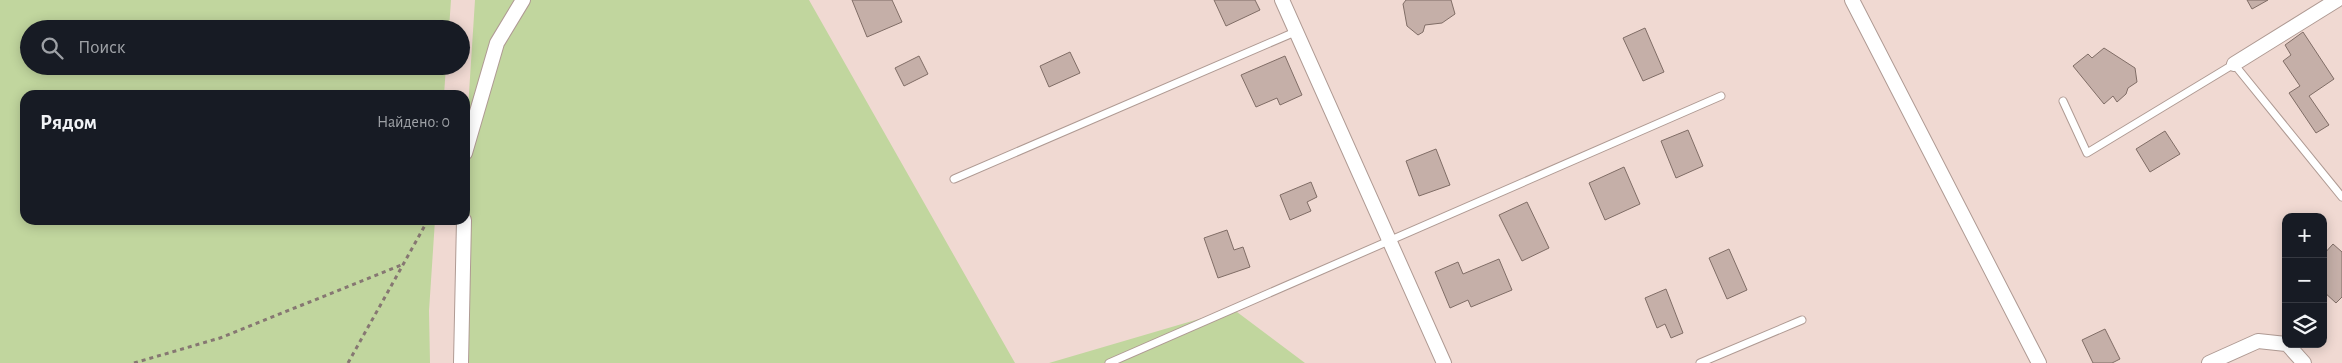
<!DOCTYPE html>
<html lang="ru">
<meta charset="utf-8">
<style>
body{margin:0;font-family:"Alegreya Sans",sans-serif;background:#242831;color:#f1f3f6}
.controls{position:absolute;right:15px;bottom:15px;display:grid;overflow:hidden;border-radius:10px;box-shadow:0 2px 12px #0003}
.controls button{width:45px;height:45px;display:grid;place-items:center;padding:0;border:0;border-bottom:1px solid #363941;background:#171b24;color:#f1f3f6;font:25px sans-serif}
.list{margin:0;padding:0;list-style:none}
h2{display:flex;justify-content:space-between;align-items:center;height:65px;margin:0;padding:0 20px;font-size:21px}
h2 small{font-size:16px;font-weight:400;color:#9ea1a6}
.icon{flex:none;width:28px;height:28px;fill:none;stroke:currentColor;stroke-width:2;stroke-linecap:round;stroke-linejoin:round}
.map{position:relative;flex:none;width:2342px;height:363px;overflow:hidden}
.search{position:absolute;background:#171b24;box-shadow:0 2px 12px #0003;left:20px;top:20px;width:450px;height:55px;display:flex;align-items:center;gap:12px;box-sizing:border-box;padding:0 18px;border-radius:28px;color:#9ea1a6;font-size:19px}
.panel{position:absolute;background:#171b24;box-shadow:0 2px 12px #0003;left:20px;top:90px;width:450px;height:135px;border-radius:15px}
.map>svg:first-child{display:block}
.green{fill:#c1d69e}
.building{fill:#c5afa8;stroke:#806d66}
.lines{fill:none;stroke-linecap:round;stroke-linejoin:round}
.lane-casing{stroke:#af9a93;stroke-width:9}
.street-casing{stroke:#af9a93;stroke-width:16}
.path{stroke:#867772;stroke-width:3;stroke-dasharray:4 4;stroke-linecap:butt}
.lane{stroke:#fff;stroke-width:7}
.street{stroke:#fff;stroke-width:14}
</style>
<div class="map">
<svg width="2342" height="363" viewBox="0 0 2342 363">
<rect width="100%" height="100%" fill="#f0d9d2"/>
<path class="green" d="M0 0H451L449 29H29V66H446L444 95H25V220H435L429 311 430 363H0Z
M475 0H809L1015 363H468L456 303 465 220V155Z
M1233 309 1305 363H1049Z"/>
<path class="building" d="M852 0H892L902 22 867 37Z
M1214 0H1255L1260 10 1226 26Z
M1406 0H1451L1455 14 1442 23 1425 25 1423 32 1418 35 1407 26 1403 4Z
M2247 0H2268L2252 9Z
M1645 28 1664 72 1643 81 1623 38Z
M2303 32 2334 79 2309 96 2329 125 2316 133 2289 93 2300 86 2283 61 2291 55 2285 45Z
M2104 48 2135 68 2137 82 2128 88 2126 94 2117 102 2113 96 2104 104 2073 66 2088 54 2092 58Z
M1070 52 1080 73 1049 87 1040 66Z
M919 56 928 74 904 86 895 68Z
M1285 56 1302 95 1280 105 1277 98 1256 107 1241 75Z
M1688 130 1703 166 1676 178 1661 141Z
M2165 131 2180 154 2150 172 2136 149Z
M1436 149 1450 185 1419 196 1406 161Z
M1624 167 1640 204 1605 220 1589 183Z
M1311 182 1317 197 1307 202 1311 211 1290 220 1280 195Z
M1527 202 1549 248 1522 261 1499 215Z
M1227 230 1234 250 1243 247 1250 267 1218 278 1204 238Z
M2333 244 2342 252V297L2336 303 2323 291V255Z
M1729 249 1747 290 1727 299 1709 258Z
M1499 259 1512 290 1471 307 1468 300 1450 308 1435 272 1458 262 1463 274Z
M1666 289 1683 333 1671 338 1665 324 1657 328 1645 298Z
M2105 329 2120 359 2112 363H2093L2082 340Z"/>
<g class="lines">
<g class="lane-casing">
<path id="lane" d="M2063 101 2087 153 2234 64 2342 197
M954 179 1295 32
M1109 363 1721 96
M1700 363 1802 320"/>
</g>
<g class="street-casing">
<path id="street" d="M1282 0 1444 363
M1852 0 2039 363
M2234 64 2337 0
M465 153 497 43 523 0
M2287 344 2304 363
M461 363 464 220
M2209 363 2258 341 2286 344"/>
</g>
<path class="path" d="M134 363 220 338 404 264
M348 363 428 220"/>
<use href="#lane" class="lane"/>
<use href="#street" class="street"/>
</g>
</svg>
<div class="controls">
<button>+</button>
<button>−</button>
<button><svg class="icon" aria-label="layers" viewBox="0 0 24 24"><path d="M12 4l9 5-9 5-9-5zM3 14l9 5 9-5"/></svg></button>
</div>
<div class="search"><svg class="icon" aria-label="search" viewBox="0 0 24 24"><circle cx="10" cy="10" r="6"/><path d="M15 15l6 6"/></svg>Поиск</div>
<section class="panel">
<h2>Рядом<small>Найдено: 0</small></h2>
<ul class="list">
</ul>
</section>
</div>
